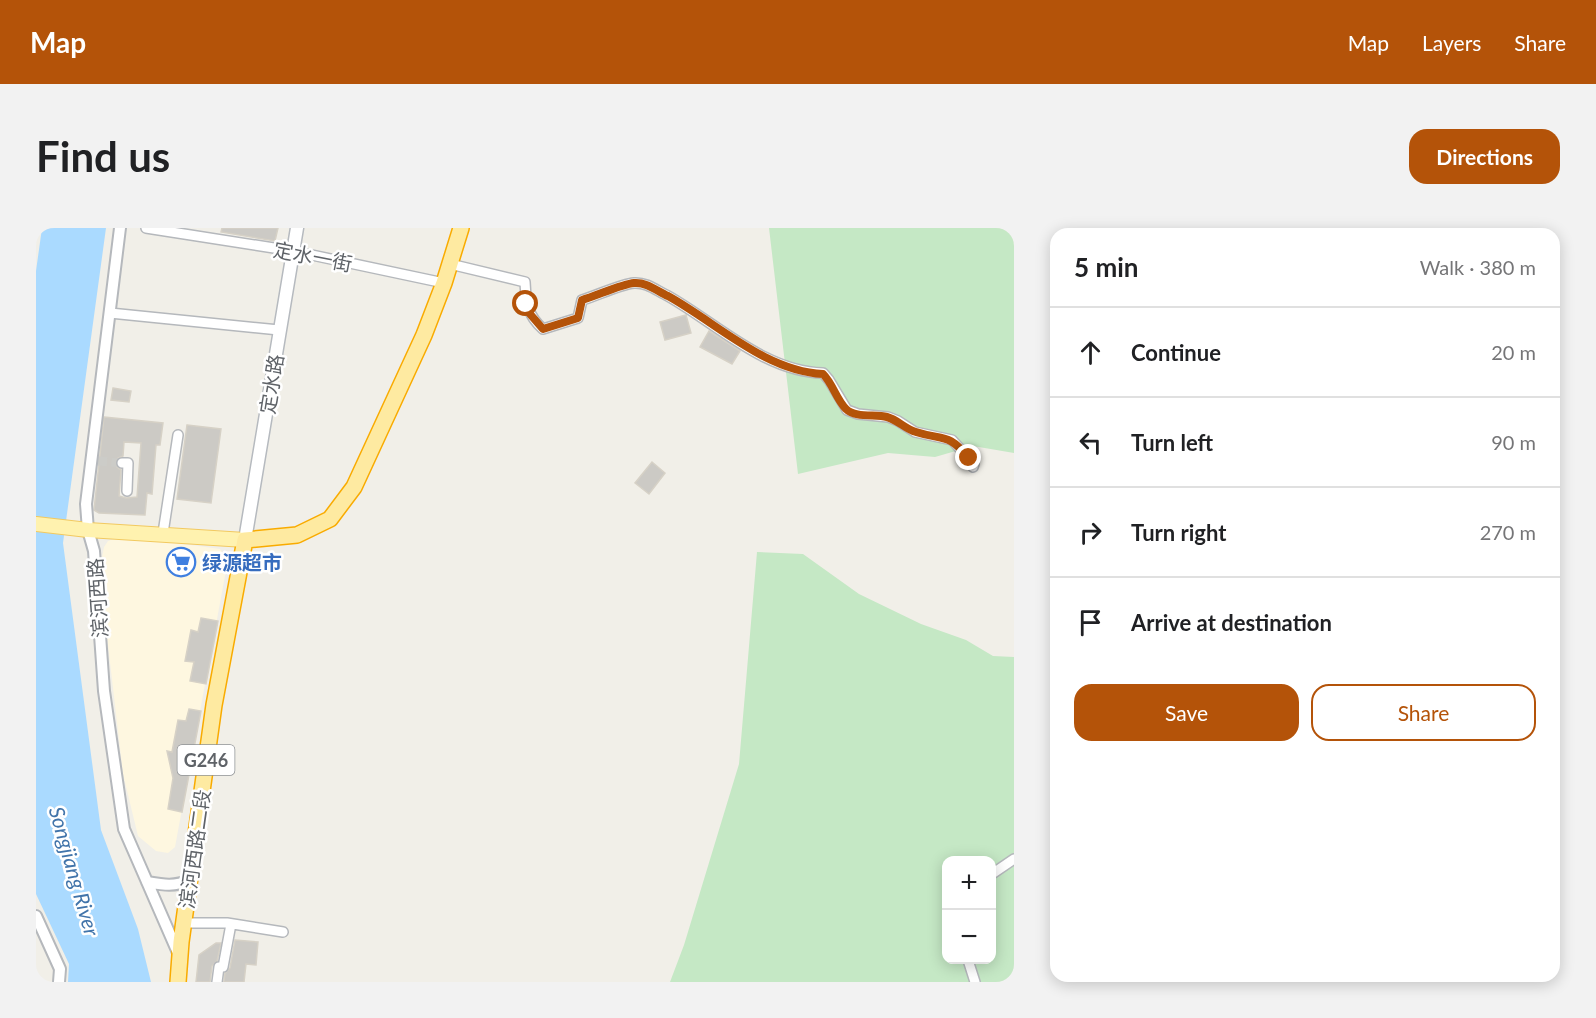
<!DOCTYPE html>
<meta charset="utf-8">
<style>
body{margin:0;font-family:Lato,"Noto Sans SC",sans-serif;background:#f2f2f2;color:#202124}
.controls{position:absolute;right:18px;bottom:18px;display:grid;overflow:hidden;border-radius:12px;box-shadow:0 3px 15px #0003}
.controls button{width:54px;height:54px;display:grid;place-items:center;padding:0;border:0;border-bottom:2px solid #e0e0e0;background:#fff;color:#202124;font:30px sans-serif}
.stop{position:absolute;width:18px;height:18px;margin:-14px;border:4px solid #b45309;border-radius:50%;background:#fff}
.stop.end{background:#b45309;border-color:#fff;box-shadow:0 2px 6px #0008}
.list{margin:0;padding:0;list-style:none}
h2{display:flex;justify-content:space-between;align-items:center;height:78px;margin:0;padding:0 24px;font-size:26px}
h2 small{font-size:20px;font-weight:400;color:#757577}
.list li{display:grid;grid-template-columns:39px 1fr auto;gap:18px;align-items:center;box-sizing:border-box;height:90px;padding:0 24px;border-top:2px solid #e0e0e0}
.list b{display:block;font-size:22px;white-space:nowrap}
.list em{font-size:20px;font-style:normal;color:#757577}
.actions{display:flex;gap:12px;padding:18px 24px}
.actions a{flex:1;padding:14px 0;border:2px solid #b45309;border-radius:18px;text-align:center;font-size:21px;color:#b45309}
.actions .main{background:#b45309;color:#fff}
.icon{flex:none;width:33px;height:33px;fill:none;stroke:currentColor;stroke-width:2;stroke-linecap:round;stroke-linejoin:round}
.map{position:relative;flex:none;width:978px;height:754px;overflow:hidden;border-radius:18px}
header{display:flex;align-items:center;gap:36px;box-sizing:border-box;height:84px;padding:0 30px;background:#b45309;color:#fff}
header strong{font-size:28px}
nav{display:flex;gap:33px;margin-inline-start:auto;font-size:21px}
.intro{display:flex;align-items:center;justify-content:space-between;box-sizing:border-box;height:144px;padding:0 36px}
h1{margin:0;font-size:42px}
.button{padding:15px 27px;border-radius:18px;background:#b45309;color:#fff;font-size:21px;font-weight:700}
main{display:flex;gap:36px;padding:0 36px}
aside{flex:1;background:#fff;border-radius:18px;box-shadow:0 3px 15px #0003}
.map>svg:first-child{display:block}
.commercial{fill:#fef7e0}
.green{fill:#c5e8c5;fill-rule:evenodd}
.water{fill:#aadaff}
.building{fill:#cccac5;stroke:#d6d1c6;stroke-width:1.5;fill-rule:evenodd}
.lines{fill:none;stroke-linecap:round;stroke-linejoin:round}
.minor-tunnel{stroke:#ccccc8;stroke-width:9;stroke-dasharray:9 4.5;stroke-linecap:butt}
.minor-casing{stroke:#b5b8bc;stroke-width:12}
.tertiary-casing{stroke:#b5b8bc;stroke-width:14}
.secondary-casing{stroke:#b6babf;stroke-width:15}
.primary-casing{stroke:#f2c960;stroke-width:16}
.trunk-casing{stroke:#f9ab00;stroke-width:18}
.minor{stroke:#fff;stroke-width:9}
.tertiary{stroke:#fff;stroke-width:10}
.secondary{stroke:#fff;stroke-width:12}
.primary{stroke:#fff2af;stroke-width:14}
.trunk{stroke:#feeaa1;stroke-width:15}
.route{stroke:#b45309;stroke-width:8}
.labels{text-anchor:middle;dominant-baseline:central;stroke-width:5;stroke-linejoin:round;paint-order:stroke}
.shield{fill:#fff;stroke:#8f9295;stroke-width:1.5}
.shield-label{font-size:18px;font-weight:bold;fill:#5f6368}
.street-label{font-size:20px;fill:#5f6368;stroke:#fff}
.shop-label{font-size:20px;font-weight:bold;fill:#366cbe;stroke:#fff;text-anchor:start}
.water-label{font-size:21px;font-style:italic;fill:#4174aa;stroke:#fff}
</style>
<header>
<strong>Map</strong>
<nav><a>Map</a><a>Layers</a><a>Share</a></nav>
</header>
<div class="intro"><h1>Find us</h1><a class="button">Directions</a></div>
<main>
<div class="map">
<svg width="978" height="754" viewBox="0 0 978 754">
<rect width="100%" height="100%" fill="#f1efe8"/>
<path class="commercial" d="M78 311 132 314 184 321 189 328 191 337 139 619 132 625 120 623 102 608 87 546 67 374 65 335 68 319 72 313Z"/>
<path class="green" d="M733 0H978V225L937 218 899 229 852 225 762 246Z
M721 324 767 326 823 366 885 396 930 412 957 428 978 429V754H634L648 717 703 536ZM910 632H956V732H910Z"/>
<path class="water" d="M6 0H70L27 315 65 602 102 701 115 754H32L33 736 0 666V43Z"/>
<path class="building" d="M186 0H242L239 13 185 4Z
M650 87 655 105 629 112 624 94Z
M673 103 704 123 696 136 664 119Z
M77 160 95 163 93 174 75 172Z
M68 189 127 195 124 217H120L116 266 111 265 109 287 63 285 58 282ZM88 214 105 215 101 269 90 270 83 268 85 242 81 239 79 234 82 230 87 228Z
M151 197 185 201 175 275 141 271Z
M616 234 629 245 613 266 599 255Z
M165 390 182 393 170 456 154 453 158 434 149 433 155 402 162 404Z
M153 481 165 483 146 584 132 581 137 550 131 523 136 524 142 492 150 493Z
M199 712 222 714 220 737 210 736 208 754H188L189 745 194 740Z
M180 715H185L181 733 176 738 174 754H160L163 727Z"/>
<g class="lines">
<path class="minor-tunnel" d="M62 233 86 235"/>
<g class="minor-casing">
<path id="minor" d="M110 0 257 23 408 55
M414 36 489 54C490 74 491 87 507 101L542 90 546 72C560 68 585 56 598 55 611 54 621 63 632 68 680 95 729 144 787 145L793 152 811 182 822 186 852 189 862 193 879 204 916 212 938 236 937 239
M74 85 243 102
M86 235H92L91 263
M127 305 142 207
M956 646 978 631
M148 695H191L247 704
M932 732 939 754
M181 754 183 739H187L195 696"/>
</g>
<g class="tertiary-casing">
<path id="tertiary" d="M84 0 50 276 52 302 58 323 68 463 88 601 143 727
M111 654C128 657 138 659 154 652
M0 688 24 741 23 754"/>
</g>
<g class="secondary-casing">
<path id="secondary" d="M209 312 261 0"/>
</g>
<g class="primary-casing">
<path id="primary" d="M0 296 52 302 209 312"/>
</g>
<g class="trunk-casing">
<path id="trunk" d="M142 754 145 714 178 477 209 312 261 307 294 291 318 259 388 107 408 55 425 0"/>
</g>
<use href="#minor" class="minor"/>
<use href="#tertiary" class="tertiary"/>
<use href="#secondary" class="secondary"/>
<use href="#primary" class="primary"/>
<use href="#trunk" class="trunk"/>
</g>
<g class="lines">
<path class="route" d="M490 76 494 86 507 101 542 90 546 72C560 68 586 56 598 55 611 54 621 63 632 68 681 95 729 143 787 146 797 156 800 171 810 181 819 190 839 186 851 189 862 192 869 201 880 204 908 213 911 204 933 230"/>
</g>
<defs>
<g id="supermarket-ring" transform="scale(1.5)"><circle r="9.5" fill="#fff" stroke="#3f7fe0" stroke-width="1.5"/><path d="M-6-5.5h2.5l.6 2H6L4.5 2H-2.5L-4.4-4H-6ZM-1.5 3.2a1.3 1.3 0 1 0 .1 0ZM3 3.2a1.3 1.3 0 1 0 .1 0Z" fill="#3f7fe0"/></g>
</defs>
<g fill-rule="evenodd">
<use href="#supermarket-ring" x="145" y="334"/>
</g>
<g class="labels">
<rect class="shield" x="141.5" y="517" width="57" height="30" rx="4.5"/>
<g class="shield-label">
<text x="170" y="532">G246</text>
</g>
<g class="street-label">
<text transform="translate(277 28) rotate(11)">定水一街</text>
<text transform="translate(235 156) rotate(-81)">定水路</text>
<text transform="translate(61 370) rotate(-94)">滨河西路</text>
<text transform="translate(158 621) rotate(-82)">滨河西路二段</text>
</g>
<g class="shop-label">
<text x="166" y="334">绿源超市</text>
</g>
<g class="water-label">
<text transform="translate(39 643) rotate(74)">Songjiang River</text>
</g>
</g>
</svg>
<div class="controls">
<button>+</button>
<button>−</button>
</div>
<div class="stop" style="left:490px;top:76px"></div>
<div class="stop end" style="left:933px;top:230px"></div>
</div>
<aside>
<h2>5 min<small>Walk · 380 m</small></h2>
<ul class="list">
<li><svg class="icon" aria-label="ahead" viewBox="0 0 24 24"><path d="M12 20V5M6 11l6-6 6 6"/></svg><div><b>Continue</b></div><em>20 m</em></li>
<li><svg class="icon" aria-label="left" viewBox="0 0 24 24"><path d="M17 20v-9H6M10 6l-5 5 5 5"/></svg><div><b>Turn left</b></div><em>90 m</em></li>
<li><svg class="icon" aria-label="right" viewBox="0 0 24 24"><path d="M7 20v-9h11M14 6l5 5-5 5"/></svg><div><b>Turn right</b></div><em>270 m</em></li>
<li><svg class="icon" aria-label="arrive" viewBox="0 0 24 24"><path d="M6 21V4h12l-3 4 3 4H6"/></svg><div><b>Arrive at destination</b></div></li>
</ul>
<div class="actions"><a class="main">Save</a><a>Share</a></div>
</aside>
</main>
